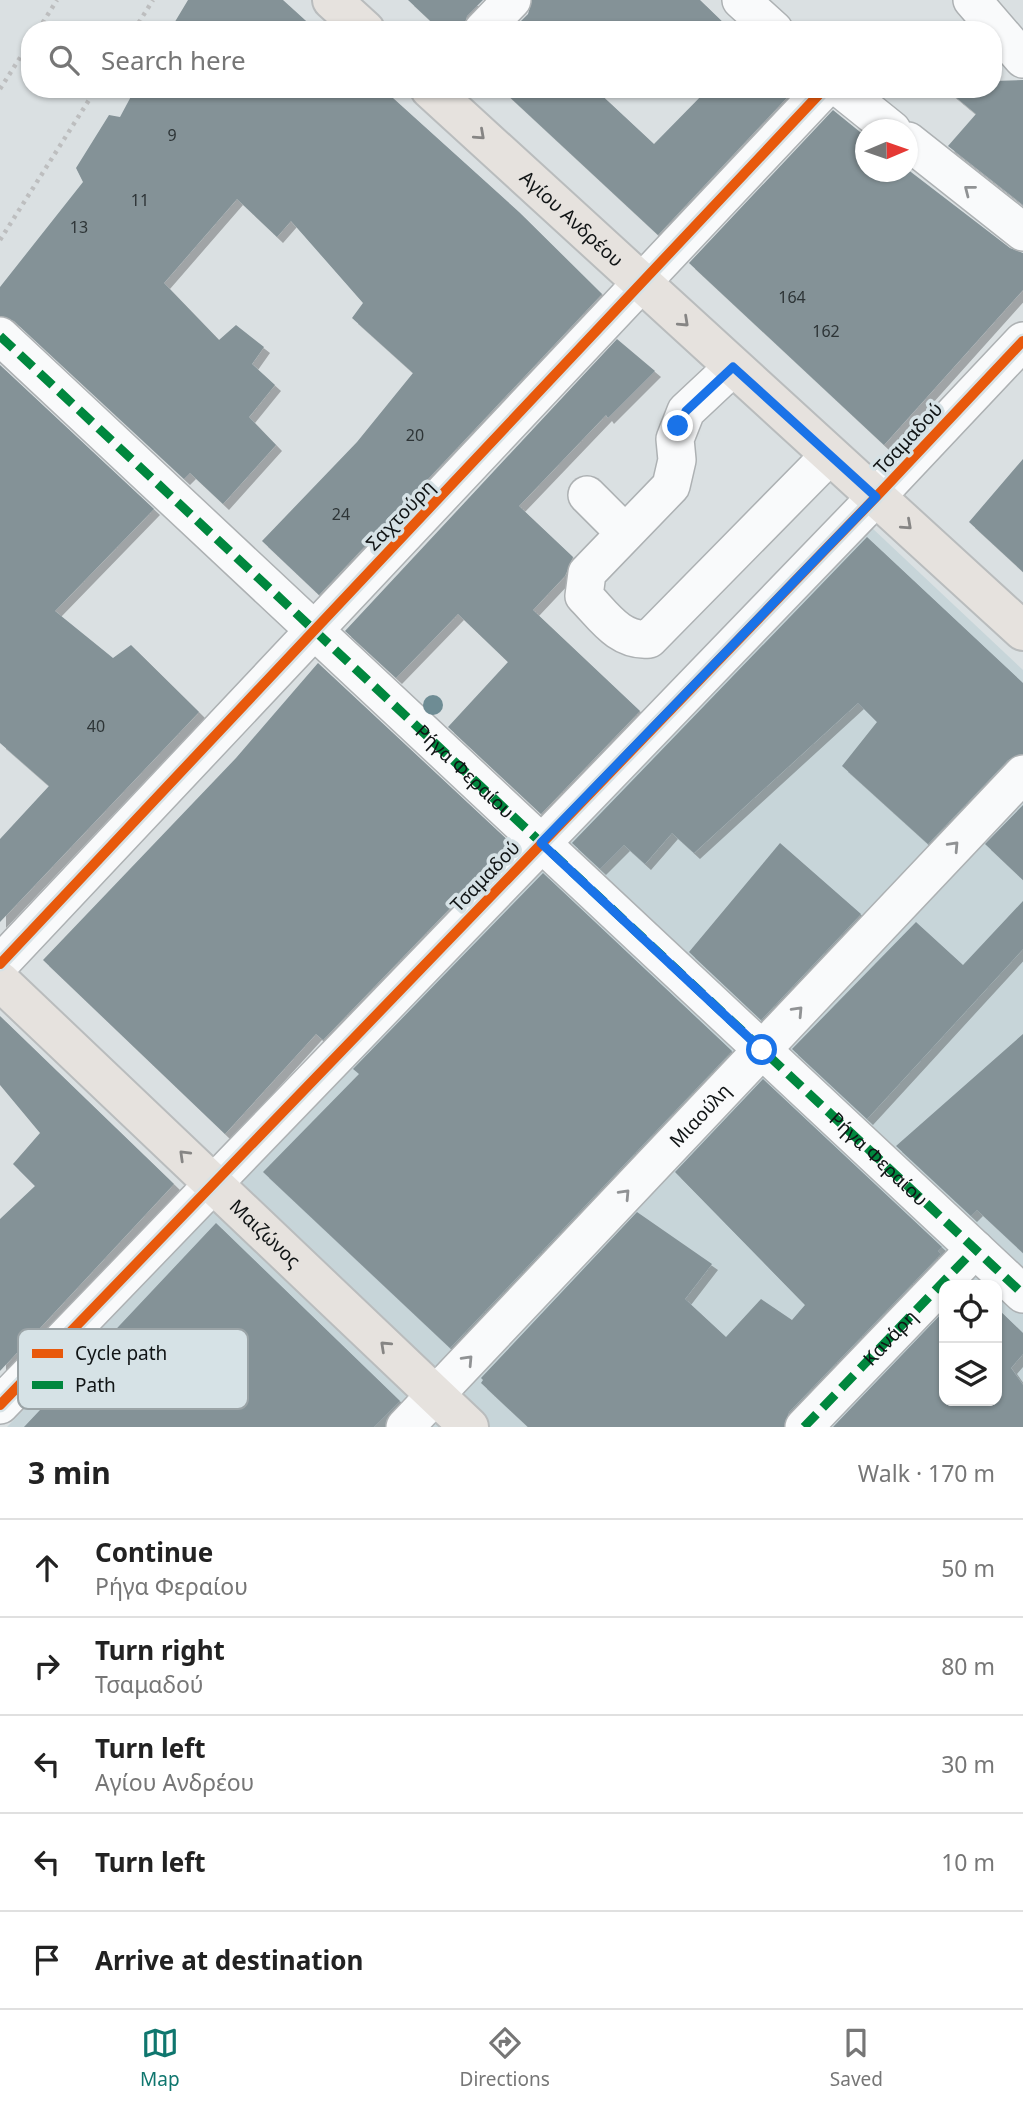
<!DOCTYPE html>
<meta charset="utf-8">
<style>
body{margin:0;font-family:"Noto Sans",sans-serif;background:#f6f6f6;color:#222}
.controls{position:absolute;right:21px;bottom:21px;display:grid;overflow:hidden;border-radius:14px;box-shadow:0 2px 5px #0004}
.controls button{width:63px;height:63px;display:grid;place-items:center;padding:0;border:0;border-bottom:2px solid #e0e0e0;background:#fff;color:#222;font:35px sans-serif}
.compass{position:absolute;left:855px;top:119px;width:63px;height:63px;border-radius:50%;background:#fff;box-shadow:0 2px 5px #0004;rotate:88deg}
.stop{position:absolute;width:21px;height:21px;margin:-16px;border:5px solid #1a73e8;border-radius:50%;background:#fff}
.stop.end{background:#1a73e8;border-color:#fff;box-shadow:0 2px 7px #0008}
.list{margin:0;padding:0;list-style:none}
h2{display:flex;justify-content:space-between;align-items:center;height:91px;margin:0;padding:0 28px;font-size:30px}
h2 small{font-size:23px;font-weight:400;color:#767676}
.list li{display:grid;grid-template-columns:46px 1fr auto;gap:21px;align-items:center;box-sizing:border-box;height:98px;padding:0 28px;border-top:2px solid #e0e0e0}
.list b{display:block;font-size:26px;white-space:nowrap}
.list p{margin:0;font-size:23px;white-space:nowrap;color:#767676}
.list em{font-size:23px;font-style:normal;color:#767676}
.icon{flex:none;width:38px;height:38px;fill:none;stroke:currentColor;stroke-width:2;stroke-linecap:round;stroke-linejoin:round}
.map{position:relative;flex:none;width:1023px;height:1427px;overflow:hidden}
.search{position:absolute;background:#fff;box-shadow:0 2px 5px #0004;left:21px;right:21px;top:21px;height:77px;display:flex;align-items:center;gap:18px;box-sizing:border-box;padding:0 24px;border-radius:28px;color:#767676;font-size:26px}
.sheet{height:581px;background:#fff}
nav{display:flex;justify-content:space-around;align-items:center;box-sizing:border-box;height:98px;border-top:2px solid #e0e0e0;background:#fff;font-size:19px;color:#767676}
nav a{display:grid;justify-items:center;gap:4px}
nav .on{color:#0f766e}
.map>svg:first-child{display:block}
.built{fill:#c7d5d9;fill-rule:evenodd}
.building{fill:#849297;filter:url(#shadow)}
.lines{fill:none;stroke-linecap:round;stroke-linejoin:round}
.minor-casing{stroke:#adb1b3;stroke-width:40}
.major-casing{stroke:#b9bcbd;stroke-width:42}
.path{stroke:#bdbebf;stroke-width:4.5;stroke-dasharray:3.5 5;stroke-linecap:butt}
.minor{stroke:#f9fafb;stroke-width:37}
.major{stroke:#e6e2de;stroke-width:38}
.quiet{stroke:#00873e;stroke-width:9;stroke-dasharray:18 9;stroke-linecap:butt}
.cycleway-casing{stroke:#d6e2e6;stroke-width:15}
.cycleway{stroke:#e8590c;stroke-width:10}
.tree{fill:#6e8c94}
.oneway{stroke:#868584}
.oneway2{stroke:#909294}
.route{stroke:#1a73e8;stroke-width:9}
.labels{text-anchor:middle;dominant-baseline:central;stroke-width:7;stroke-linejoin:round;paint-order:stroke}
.number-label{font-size:16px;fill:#2d3436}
.street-label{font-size:19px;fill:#101415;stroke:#d6e2e6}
.key{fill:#d6e2e6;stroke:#9ba4a7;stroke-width:2}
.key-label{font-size:19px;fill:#101415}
</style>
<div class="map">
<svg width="1023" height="1427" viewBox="0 0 1023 1427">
<defs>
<filter id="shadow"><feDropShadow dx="6" dy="6" stdDeviation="0" flood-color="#0004"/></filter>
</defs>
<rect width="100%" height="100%" fill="#dae0e2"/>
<path class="built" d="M871 527 1023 670V1427H7ZM944 1285H997V1401H944Z"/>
<path class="building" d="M188 0H283L316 30H170Z
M408 0H483L467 16 463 30H440Z
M532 0H700L731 30H512L528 14Z
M1023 80V205L948 146 976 114 946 89H993V81Z
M135 89H383L519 212 602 294 319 595 262 541 357 442 413 373 352 318 363 303 291 221 277 237 237 199 164 283 219 340 236 325 264 347 252 364 275 385 249 417 276 445 223 504 190 473 184 479 14 321 0 316V287L83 182 76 168 109 115 120 117Z
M501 89H595L654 144 708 89H795L658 235Z
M833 110 865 136V172H907V169L1010 248 1023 253V290L884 445 689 263Z
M617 339 655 371 608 418 606 415 519 506 573 557 565 576 533 610 640 711 541 814 448 727 508 662 458 614 396 678 345 631Z
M0 365 154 509 55 611 113 658 131 645 199 712 0 922V839L49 786 0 743Z
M1023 459V572L969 522Z
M867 537 1023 683V754L1008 760 928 844 842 766 877 722 858 703 694 853 672 833 645 864 624 845 600 869 572 843Z
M318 663 512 844 323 1040 316 1034 225 1134 43 960 236 758Z
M1023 805V880L985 844Z
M780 843 861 914 761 1020 689 952Z
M543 873 732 1051 450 1348 263 1172 359 1074 353 1069Z
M1023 901V949L867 1119 792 1049 916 922 963 965Z
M0 1016 174 1184 0 1371V1219L35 1186 13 1164 40 1133 0 1085Z
M1023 1034V1253L977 1210 971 1216 896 1146Z
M763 1079 942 1247 938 1251 941 1254 789 1412 784 1427H528L481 1383 483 1380 481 1378 637 1212 712 1264 685 1299 726 1337 761 1299 792 1320 805 1305 675 1172Z
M216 1223 400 1401 374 1427H24Z
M997 1308 1023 1333V1354L1011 1368 1023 1385V1427H833L944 1311V1401H997Z"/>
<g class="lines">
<g class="minor-casing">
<g id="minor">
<path d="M741 0 774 30"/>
<path d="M972 0 1023 59"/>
<path d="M483 30 512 0"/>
<path d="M841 89 892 130"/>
<path d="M908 141 1023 232"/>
<path d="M0 336 1023 1294"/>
<path d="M733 367 686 411 675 439 677 460 671 486 587 573 584 596C603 615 619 642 649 639L830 455"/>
<path d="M587 495 625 533"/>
<path d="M0 964 824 89"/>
<path d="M0 1405 876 497 1023 341"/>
<path id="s1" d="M405 1427 1023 774"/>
<path id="s2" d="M804 1427 975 1249"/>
</g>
</g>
<g class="major-casing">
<g id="major">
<path d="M332 0 365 30"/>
<path id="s3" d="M430 89 1023 631"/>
<path id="s4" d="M0 981 469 1427"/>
</g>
</g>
<path class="path" d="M38 30 57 0
M134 30 153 0
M0 89 30 42
M0 240 96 89"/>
<use href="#minor" class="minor"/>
<use href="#major" class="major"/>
<g class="quiet">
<path id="s5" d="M0 336 1023 1294"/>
<path d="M804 1427 975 1249"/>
</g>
<g class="cycleway-casing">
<path id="cycleway" d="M0 964 824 89
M0 1405 876 497 1023 341"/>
</g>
<use href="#cycleway" class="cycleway"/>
</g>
<circle class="tree" cx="433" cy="705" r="10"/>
<defs><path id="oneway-chevron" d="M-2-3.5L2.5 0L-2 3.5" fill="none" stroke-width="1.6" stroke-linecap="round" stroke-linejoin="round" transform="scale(1.75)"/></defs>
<g class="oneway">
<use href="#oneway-chevron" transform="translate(480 135) rotate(42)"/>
<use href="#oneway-chevron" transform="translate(684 322) rotate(43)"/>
<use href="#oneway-chevron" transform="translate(907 525) rotate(42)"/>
<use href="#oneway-chevron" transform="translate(184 1155) rotate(-136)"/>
<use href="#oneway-chevron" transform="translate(385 1346) rotate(-137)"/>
</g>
<g class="oneway2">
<use href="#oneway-chevron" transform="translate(969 190) rotate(-142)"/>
<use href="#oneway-chevron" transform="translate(954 846) rotate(-47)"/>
<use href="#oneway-chevron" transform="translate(798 1011) rotate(-47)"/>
<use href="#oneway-chevron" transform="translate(625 1194) rotate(-47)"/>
<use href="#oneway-chevron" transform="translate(468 1360) rotate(-47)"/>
</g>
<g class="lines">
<path class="route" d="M678 426 686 411 733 367 876 497 541 843 762 1050"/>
</g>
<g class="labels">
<g class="number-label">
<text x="172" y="135">9</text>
<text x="140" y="200">11</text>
<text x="79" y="227">13</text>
<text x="792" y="297">164</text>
<text x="826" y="331">162</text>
<text x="415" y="435">20</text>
<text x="341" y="514">24</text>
<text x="96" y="726">40</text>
</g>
<g class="street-label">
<text stroke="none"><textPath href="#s3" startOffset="192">Αγίου Ανδρέου</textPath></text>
<text transform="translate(908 438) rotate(-47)">Τσαμαδού</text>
<text transform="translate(400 515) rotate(-46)">Σαχτούρη</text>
<text stroke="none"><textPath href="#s5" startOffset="637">Ρήγα Φεραίου</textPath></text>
<text transform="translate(485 876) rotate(-46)">Τσαμαδού</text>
<text stroke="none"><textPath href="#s1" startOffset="429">Μιαούλη</textPath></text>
<text stroke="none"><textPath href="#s5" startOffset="1204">Ρήγα Φεραίου</textPath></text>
<text stroke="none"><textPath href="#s4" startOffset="366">Μαιζώνος</textPath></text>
<text stroke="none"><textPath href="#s2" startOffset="124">Κανάρη</textPath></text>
</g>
</g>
<rect x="18" y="1329" width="230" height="80" rx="10" class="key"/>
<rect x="32" y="1349" width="31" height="9" fill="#e8590c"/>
<rect x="32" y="1381" width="31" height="8" fill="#00873e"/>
<g class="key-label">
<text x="75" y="1360">Cycle path</text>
<text x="75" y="1392">Path</text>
</g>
</svg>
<div class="controls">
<button><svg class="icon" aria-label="locate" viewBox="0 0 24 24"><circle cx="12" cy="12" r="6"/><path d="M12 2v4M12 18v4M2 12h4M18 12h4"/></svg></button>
<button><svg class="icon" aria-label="layers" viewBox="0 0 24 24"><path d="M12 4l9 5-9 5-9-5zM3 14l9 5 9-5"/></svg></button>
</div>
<svg class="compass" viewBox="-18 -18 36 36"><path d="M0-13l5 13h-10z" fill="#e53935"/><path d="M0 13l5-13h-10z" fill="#767676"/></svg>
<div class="stop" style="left:762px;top:1050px"></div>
<div class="stop end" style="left:678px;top:426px"></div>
<div class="search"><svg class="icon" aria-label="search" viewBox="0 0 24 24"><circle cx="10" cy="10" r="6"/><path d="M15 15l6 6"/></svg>Search here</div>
</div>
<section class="sheet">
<h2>3 min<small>Walk · 170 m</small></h2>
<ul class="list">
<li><svg class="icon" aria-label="ahead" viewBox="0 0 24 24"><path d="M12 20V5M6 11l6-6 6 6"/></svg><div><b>Continue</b><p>Ρήγα Φεραίου</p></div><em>50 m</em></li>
<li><svg class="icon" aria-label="right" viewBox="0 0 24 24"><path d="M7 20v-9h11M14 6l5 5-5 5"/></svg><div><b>Turn right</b><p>Τσαμαδού</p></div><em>80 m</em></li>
<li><svg class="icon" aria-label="left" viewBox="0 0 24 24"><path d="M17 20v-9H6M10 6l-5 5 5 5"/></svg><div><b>Turn left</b><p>Αγίου Ανδρέου</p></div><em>30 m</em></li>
<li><svg class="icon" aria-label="left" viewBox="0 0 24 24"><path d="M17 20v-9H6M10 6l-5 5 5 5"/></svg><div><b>Turn left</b></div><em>10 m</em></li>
<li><svg class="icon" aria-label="arrive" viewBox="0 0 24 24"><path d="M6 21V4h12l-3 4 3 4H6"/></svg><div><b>Arrive at destination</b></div></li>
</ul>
</section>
<nav>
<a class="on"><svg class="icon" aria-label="map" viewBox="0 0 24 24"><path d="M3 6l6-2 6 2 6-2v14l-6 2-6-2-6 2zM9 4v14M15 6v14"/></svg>Map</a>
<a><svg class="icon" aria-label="directions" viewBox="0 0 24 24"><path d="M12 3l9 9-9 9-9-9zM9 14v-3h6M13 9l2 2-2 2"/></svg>Directions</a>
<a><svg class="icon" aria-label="saved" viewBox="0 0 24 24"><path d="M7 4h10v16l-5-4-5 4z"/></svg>Saved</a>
</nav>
